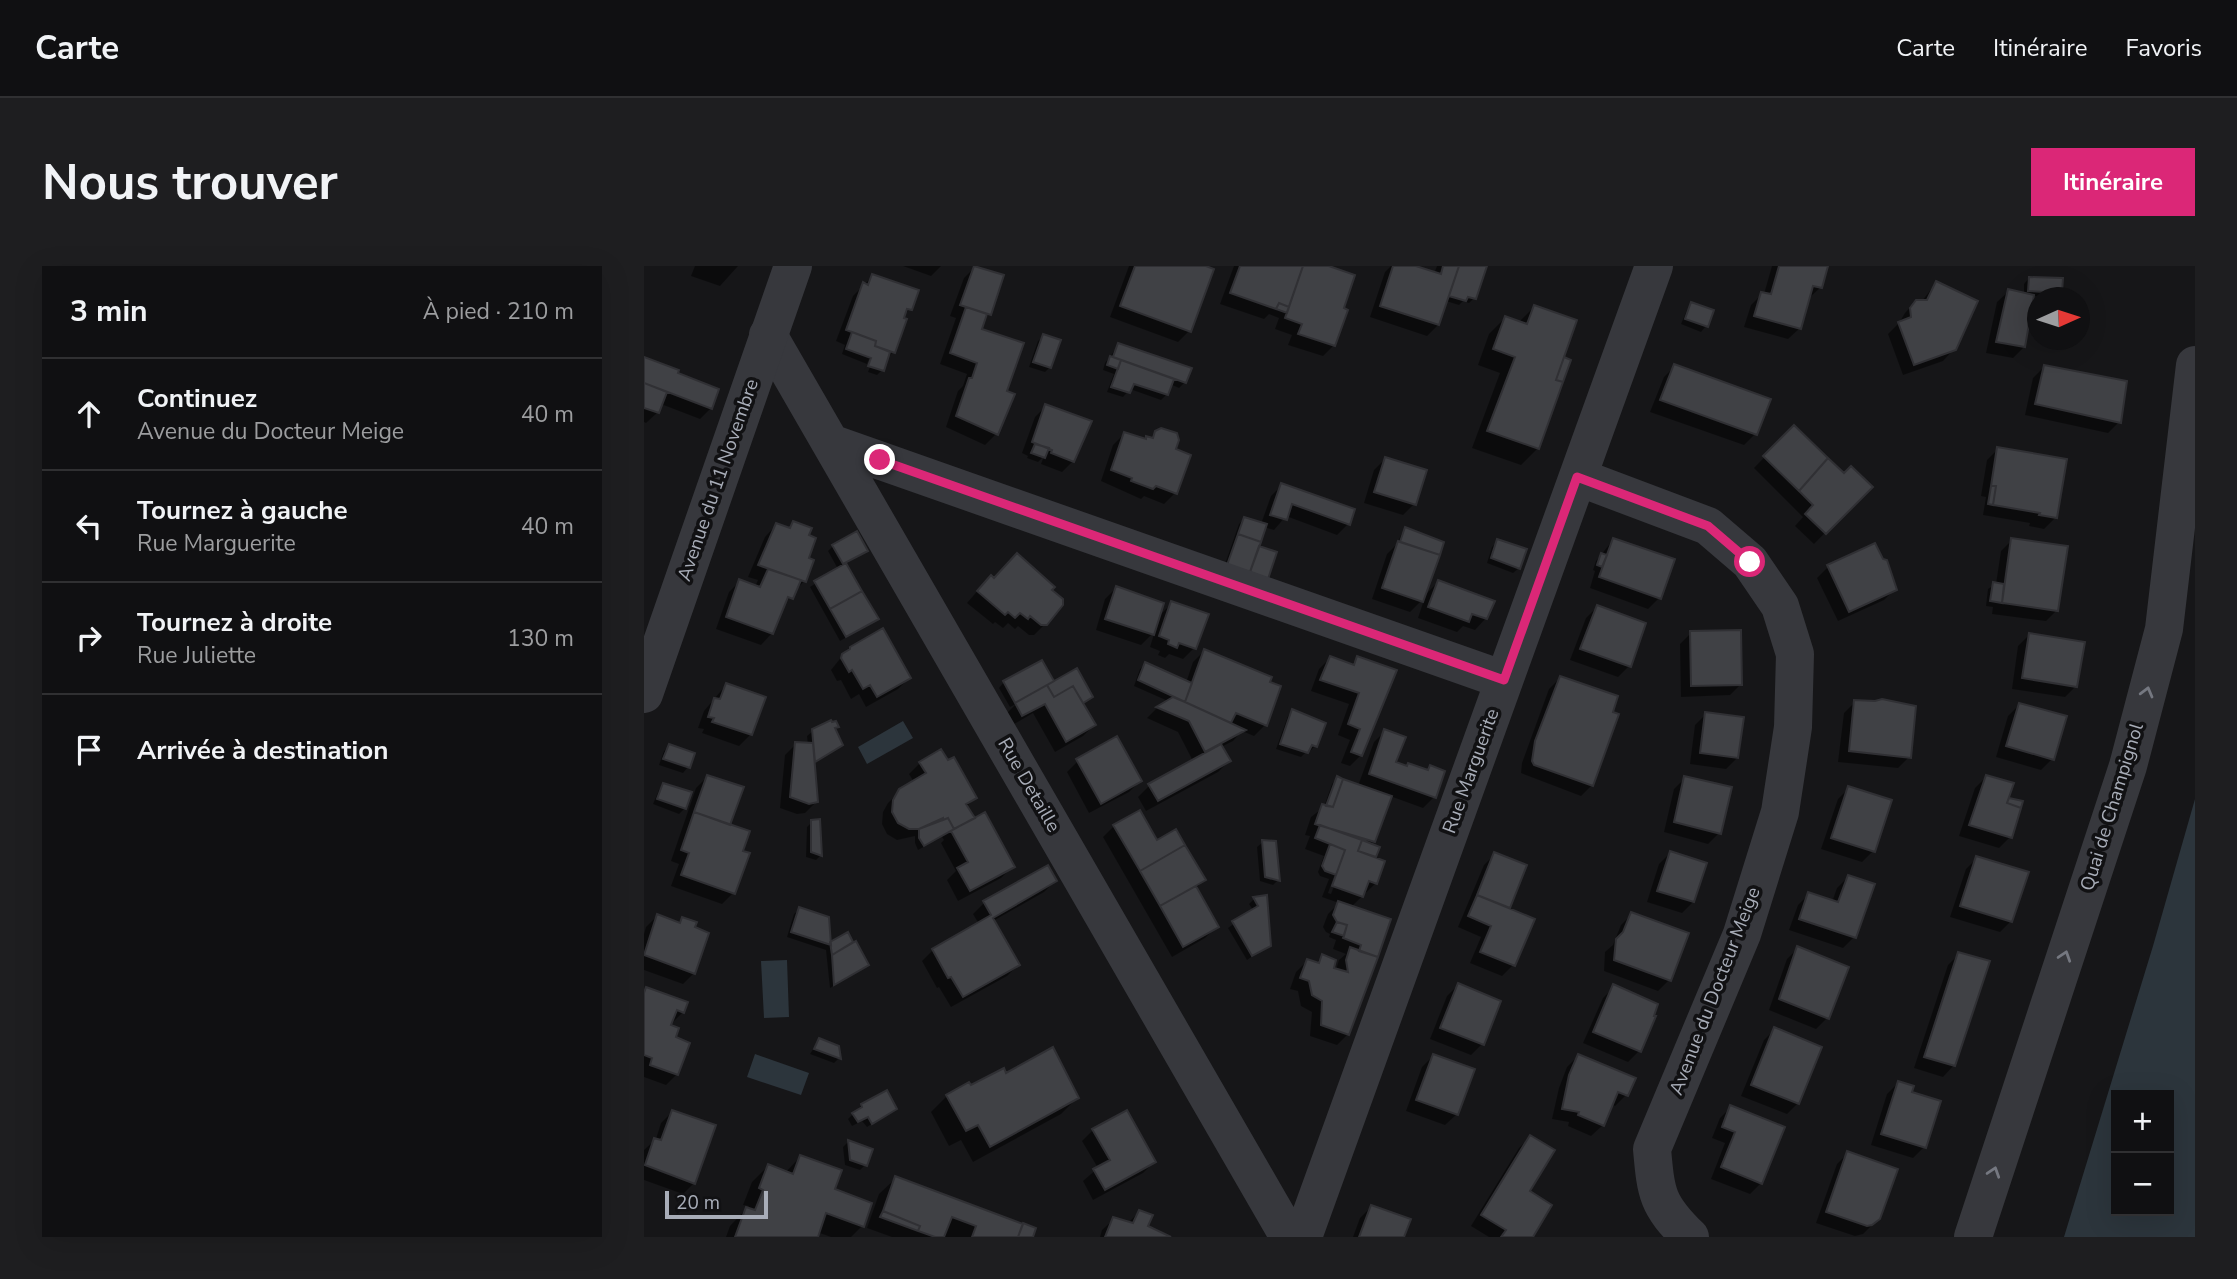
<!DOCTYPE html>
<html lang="fr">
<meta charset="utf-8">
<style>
body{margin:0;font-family:"Nunito Sans",sans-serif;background:#1e1e20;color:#f1f3f6}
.controls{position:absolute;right:21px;bottom:21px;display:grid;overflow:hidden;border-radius:0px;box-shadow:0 7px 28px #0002}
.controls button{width:63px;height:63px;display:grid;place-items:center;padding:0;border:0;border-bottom:2px solid #303032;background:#101012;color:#f1f3f6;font:35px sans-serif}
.compass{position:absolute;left:1383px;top:21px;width:63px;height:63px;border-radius:50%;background:#101012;box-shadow:0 7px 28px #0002;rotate:87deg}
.scale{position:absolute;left:21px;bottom:18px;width:103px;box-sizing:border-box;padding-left:7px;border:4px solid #a8adb8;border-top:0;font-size:19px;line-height:24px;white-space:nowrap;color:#a8adb8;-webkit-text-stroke:5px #111113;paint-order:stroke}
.stop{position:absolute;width:21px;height:21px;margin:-16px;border:5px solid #db2777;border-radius:50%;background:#fff}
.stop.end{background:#db2777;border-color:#fff;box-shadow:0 2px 7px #0008}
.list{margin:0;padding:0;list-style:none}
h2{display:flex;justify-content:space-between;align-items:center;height:91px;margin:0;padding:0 28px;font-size:30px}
h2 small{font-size:23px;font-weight:400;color:#9c9d9f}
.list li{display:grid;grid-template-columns:46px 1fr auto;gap:21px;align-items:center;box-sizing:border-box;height:112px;padding:0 28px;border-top:2px solid #303032}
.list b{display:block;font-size:26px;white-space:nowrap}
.list p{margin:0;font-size:23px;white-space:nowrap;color:#9c9d9f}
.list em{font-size:23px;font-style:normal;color:#9c9d9f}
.icon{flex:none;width:38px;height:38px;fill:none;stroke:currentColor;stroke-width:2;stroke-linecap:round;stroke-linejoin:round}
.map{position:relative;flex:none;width:1551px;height:971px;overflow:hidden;border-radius:0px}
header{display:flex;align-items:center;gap:42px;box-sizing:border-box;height:98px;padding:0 35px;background:#101012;border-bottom:2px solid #303032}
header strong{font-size:33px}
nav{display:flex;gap:38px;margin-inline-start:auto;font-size:24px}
.intro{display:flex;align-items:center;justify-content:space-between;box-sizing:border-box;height:168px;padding:0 42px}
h1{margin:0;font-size:49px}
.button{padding:18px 32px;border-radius:0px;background:#db2777;color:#fff;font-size:24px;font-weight:700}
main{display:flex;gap:42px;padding:0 42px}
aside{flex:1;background:#101012;border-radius:0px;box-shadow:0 7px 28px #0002}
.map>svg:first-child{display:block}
.water{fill:#2c353c;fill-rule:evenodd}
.shadow{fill:#0007;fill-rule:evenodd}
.building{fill:#404145;stroke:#303034;stroke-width:2}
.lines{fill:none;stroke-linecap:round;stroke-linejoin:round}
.minor{stroke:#37383d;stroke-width:38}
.tertiary{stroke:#37383d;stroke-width:38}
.oneway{stroke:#757881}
.route{stroke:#db2777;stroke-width:9}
.labels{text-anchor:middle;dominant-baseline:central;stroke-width:7;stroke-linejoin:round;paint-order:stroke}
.street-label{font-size:19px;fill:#a8adb8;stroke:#111113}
</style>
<header>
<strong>Carte</strong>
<nav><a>Carte</a><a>Itinéraire</a><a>Favoris</a></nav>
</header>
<div class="intro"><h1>Nous trouver</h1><a class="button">Itinéraire</a></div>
<main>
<aside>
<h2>3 min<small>À pied · 210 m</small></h2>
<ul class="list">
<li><svg class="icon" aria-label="ahead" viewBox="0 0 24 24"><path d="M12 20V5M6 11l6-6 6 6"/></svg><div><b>Continuez</b><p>Avenue du Docteur Meige</p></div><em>40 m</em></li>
<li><svg class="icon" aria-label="left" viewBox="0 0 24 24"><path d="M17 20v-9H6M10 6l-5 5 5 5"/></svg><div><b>Tournez à gauche</b><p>Rue Marguerite</p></div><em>40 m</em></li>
<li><svg class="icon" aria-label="right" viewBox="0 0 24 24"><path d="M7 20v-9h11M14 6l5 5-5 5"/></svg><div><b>Tournez à droite</b><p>Rue Juliette</p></div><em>130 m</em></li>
<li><svg class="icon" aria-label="arrive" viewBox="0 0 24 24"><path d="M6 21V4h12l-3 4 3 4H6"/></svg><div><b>Arrivée à destination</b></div></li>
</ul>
</aside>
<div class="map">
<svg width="1551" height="971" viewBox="0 0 1551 971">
<rect width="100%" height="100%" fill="#161618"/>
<path class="water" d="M259 455 269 472 223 498 214 481Z
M1551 533V971H1420L1509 680ZM1525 829V945H1472V829Z
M143 694 145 751 120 752 117 695Z
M111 788 165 807 157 829 103 811Z"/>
<path class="shadow" d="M51 0H94L76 20 47 10Z
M259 0H297L287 10Z
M485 0H557L545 65 534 76 466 51Z
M590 0H680L697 43 690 79 679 90 644 79 648 69 631 63 635 52 625 48 620 53 576 38Z
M747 0H766L790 8 793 0H841L830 32 825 37 819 35 815 39 802 35 794 59 783 70 726 51 741 6Z
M1128 0H1182L1177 21 1165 32 1156 62 1144 73 1100 61 1107 39 1118 28H1120Z
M331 1 345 48 339 54 336 64 361 126 352 168 341 179 302 161 314 125 319 120 323 108 296 98 312 52 306 50 320 12Z
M229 10 266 43 259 50 249 86 242 94 238 104 233 109 224 106 229 93H225L220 105 223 98 198 88 201 79 192 75 209 30Z
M1385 12 1417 26 1411 31 1388 30 1380 81 1369 92 1342 87 1353 36 1365 25 1380 29V18Z
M1292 17 1310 83 1299 95 1259 109 1244 68 1255 57 1261 47 1272 35H1278Z
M1048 38 1067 45 1062 60 1057 66 1037 58 1043 44Z
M890 41 918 92 925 95 893 183 877 199 828 182 856 107 834 99 845 68 861 52 874 57Z
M400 70 406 101 401 106 385 101 394 75Z
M475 79 541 116 535 122 526 118 523 128 517 134 486 123 479 131 463 126 470 108 459 104 461 97Z
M0 93 32 108 67 142 56 153 17 138 14 146 2 157 0 156Z
M1031 100 1111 168 1100 179 1006 146 1020 111Z
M1400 101 1475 156 1464 167 1381 149 1389 112Z
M402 140 429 195 418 206 397 198 400 190 394 196 383 192 384 190 378 187 391 151Z
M1150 161 1200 210 1226 221 1170 278 1151 260 1159 251 1110 202Z
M512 167 530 185 531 227 520 238 500 230 497 233 457 215 469 179 480 168 500 175 505 173Z
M1354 183 1411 252 1400 263 1385 260 1386 257 1339 249 1342 231 1337 230 1343 194Z
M741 193 770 238 759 249 720 237 730 204Z
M638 219 704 258 693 269 642 250 630 264 620 261 613 281 579 304 595 258 600 253 617 258 627 230Z
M150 257 163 270V293L168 295 160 315 137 342 128 367 117 379 72 363 85 326 96 315 111 321 114 314 104 311 121 271 132 259 143 263Z
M762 263 779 331 794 316 842 352 831 364 819 360 813 366 774 352 781 331 766 346 728 333 743 288 753 278 757 269Z
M969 274 1015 332 1004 343 946 322 951 305 949 304 952 295Z
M1368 274 1413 344 1402 355 1348 348 1349 341 1342 340 1344 323 1352 318 1357 285Z
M854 275 875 302 869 307 843 297 848 281Z
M189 280 222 285 201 298 233 353 196 375 166 321 194 303 184 285Z
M1238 295 1251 323 1240 334 1194 355 1173 312 1184 301Z
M336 322 402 357 390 369H385L374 360 371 363 364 357 359 362 351 356 349 358 323 337Z
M472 322 514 351 528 337 550 382 539 393 525 388 521 392 514 389 516 385 506 381 511 365 497 379 452 364 461 333Z
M953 341 985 400 974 411 926 394 942 352Z
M1047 367 1097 418 1086 429 1037 431 1036 378Z
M1385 369 1432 420 1421 431 1368 423 1374 380Z
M560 385 621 459 610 470 598 465 589 475 577 481 585 495 574 506 502 545 494 531 505 520 549 495 534 466 503 452 513 442 524 435 490 420 496 403 501 398 542 417 549 396Z
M199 389 265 412 254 423 222 441 215 428 207 433 197 414 193 415 187 404Z
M686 392 707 399 714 392 750 405 717 489 706 500 697 497 706 474 694 469 705 438 667 425 675 403Z
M397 397 409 417 447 431 438 438 450 459 439 470 411 486 389 447 367 460 361 449 372 438 366 441 355 422 360 416Z
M916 412 948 519 937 530 877 507 878 497 905 423Z
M82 419 107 468 95 480 58 467 60 463 54 462 60 445Z
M1211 436 1265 491 1254 502 1194 496 1200 447Z
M1375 439 1408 493 1397 504 1352 491 1364 450Z
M649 445 671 480 666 485 664 484 657 491 632 483 644 450Z
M1062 448 1093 492 1082 503 1046 498 1051 459Z
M190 463 197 479 169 498 172 536 161 547 153 548 136 542 141 489 152 478 164 479 163 470 169 465Z
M741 465 750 497 783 505 786 501 790 531 779 542 746 530 729 575 726 579 734 582 730 592 732 617 707 641 745 654 704 768 693 779 666 770 668 746 657 740 654 725 646 723 652 706 663 695 672 697 679 690 688 703 692 704 695 694 702 688 689 683 692 674 685 671 686 668 682 666 679 661 684 648 695 637 678 631 685 613 676 610 674 606 680 590 661 583 666 570 661 569 667 551 680 541 688 518 693 512 714 520 730 476ZM700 583H704L687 628 684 627Z
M25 480 49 488 44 501 39 507 15 499 20 485Z
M434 495 496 515 485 526 445 547 423 506Z
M276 497 331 532 322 541 368 601 357 612 314 635 303 614 312 605 297 577 300 574 298 571 274 584 271 577V570L253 574 243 568 238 558 239 546 244 537 256 525 270 516 265 508Z
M63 511 97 586 89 627 78 638 27 620 35 598 27 595 52 522Z
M1342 511 1363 533 1377 537 1366 571 1355 582 1315 570 1331 522Z
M1041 512 1075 567 1064 578 1020 566 1030 523Z
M20 519 41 542 35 548 9 538 15 524Z
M1205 522 1229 585 1218 596 1177 583 1194 533Z
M168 556 177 589 172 594 162 591 163 561Z
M470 560 513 577 560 614 551 623 572 661 561 672 528 691 459 571Z
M619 576 634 614 629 619 616 615 613 581Z
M1026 587 1049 636 1038 647 1003 636 1015 598Z
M851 588 881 600 863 645 889 654 869 699 858 710 826 697 837 671 814 661 840 599Z
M1333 592 1367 655 1356 666 1306 651 1322 603Z
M1204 611 1210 671 1199 682 1145 664 1154 639 1165 628 1188 636 1193 622Z
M411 615 400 626 349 655 374 699 363 710 307 741 295 721 293 722 278 695 289 684 335 658 329 648 340 637Z
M621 631 625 679 603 694 584 662 609 644 605 638 610 633Z
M156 643 183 652 185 679 204 669 223 699 186 722 182 684 143 671 150 648Z
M988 648 1025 714 1014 725 960 705 961 686 969 679 977 659Z
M13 650 33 658 38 653 50 707 39 718 0 704V668L2 661Z
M1154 682 1183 752 1172 763 1125 744 1143 693Z
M1315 688 1310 799 1299 811 1270 802 1304 699Z
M814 719 838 778 827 789 786 773 803 730Z
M970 721 1010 751 995 785 984 796 939 777 959 732Z
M3 723 39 746 25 760 29 772 33 808 22 819 0 811V726Z
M1131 763 1154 837 1143 848 1097 830 1120 774Z
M175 774 195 792 190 797 166 788Z
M789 790 813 848 801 859 762 845 778 801Z
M934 790 982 829 971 840 967 838 959 859 947 870 924 860 925 856 908 853 915 822 923 801Z
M362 809 433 832 417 848 329 896 317 874 305 880 287 846 303 830Z
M1254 817 1266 827 1280 881 1269 892 1227 879 1243 828Z
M218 839 251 843 223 861 218 855 208 860 204 853Z
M1087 841 1117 917 1106 928 1067 913 1081 877 1068 872 1076 852Z
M28 846 50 917 39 928 0 914V884L12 873 17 857Z
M449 864 510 896 499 907 449 934 439 915 454 902 438 875Z
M886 871 883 925 887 971H845L827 960 875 882Z
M204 876 227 884 221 899 216 904 201 899 199 881Z
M1204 887 1231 956 1219 968 1211 970 1172 957 1193 898Z
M156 891 188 924 218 960 207 971H187L173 966 172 971H82L86 960 105 940 99 939 108 916 124 900 141 907Z
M252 912 387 971H248L223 962 235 928Z
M727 941 758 971H709L716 952Z
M495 946 502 961 525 971H456L458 964 470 953 484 957Z"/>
<path class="building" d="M330 0 360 9 347 49 316 39Z
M491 0H562L570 3 547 66 476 40Z
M596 0H659L645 41 635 37 632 43 586 27Z
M659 0H685L711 9 700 42 704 44 691 80 654 68 658 58 641 52Z
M749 0H772L797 8 799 0H815L795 59 736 40Z
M815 0H843L832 33 824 31 822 35 805 30Z
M1135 0H1184L1178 22 1169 20 1157 63 1110 50 1117 26 1127 28Z
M228 8 275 24 268 44 263 43 260 52 263 53 251 87 231 80 232 75 202 64 219 16 224 19Z
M1385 11 1419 12 1418 27 1384 25Z
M1292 15 1334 35 1312 84 1270 99 1254 56 1267 51 1266 42 1272 34H1283Z
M1364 23 1390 29 1381 81 1352 76Z
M1047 36 1070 44 1064 61 1041 53Z
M635 37 645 41 643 47 632 43Z
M890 39 933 54 912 114 919 116 895 183 843 165 871 91 849 83 861 50 883 58Z
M322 41 343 48 338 63 380 77 363 125 371 128 354 169 312 150 325 112H328L333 97 306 87Z
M208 66 232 75 231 80 246 86 240 105 224 100 227 92 202 83Z
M399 68 417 74 407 102 389 96Z
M474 77 548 102 542 117 469 91Z
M466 90 477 94 474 103 463 99Z
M0 91 35 104 34 107 75 123 68 143 0 117Z
M920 91 927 94 919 116 912 114Z
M477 94 530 113 524 129 490 118 486 127 467 121Z
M1030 98 1127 133 1113 169 1016 134Z
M1400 99 1483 115 1477 157 1391 138Z
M0 117 23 126 15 147 0 142Z
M401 138 448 155 430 196 407 187 408 184 388 176Z
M1150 159 1184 192 1155 225 1119 190Z
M517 162 533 167 535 174 532 183 547 189 533 228 512 220 509 223 487 215 488 212 467 204 480 166 502 173V170L509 172 511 165Z
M391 178 405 182 401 192 387 187Z
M1353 181 1423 193 1413 252 1395 249 1396 247 1349 239 1352 220H1347Z
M741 191 783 204 772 239 730 226Z
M1184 192 1200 207 1207 200 1229 221 1182 268 1161 248 1169 239 1155 225Z
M637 217 711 243 706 259 648 238 643 254 626 249Z
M1347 220H1352L1349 239 1344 238Z
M600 251 623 258 617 276 594 268Z
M149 255 168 262 165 269 172 272 165 292 170 294 162 316 114 299 132 257 146 262Z
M761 261 800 276 796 289 756 276Z
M213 265 224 285 199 298 188 279Z
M594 268 617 276 606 306 583 299Z
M969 272 1031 293 1017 333 955 311Z
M1367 272 1424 280 1414 345 1358 337Z
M853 273 883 283 876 303 847 292Z
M754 275 796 289 779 336 738 322Z
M1231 277 1239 293 1243 294 1253 324 1205 346 1183 299Z
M615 280 633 286 624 313 606 306Z
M373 287 411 321 408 324 419 333V339L403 359H397L386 350 384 353 376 347 371 352 364 346 361 349 333 325 347 309 350 312Z
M957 287 963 289 958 301 953 299Z
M202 297 218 325 186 343 170 315Z
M124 303 157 314 149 333 144 331 129 368 82 351 95 313 116 321Z
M794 314 851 335 843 353 828 348 825 356 784 341Z
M1349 316 1360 318 1358 337 1346 335Z
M472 320 520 337 510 369 461 353Z
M218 325 235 353 202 371 186 343Z
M527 335 565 348 552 383 535 377 533 382 524 378 525 374 515 370Z
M953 339 1002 357 987 401 936 383Z
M239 362 267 412 233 431 226 419 219 423 208 404 205 406 197 392 198 388 206 383V381Z
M1097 364 1098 419 1047 420 1046 365Z
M1385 367 1441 376 1433 421 1378 412Z
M560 383 628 411 626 416 637 420 623 460 592 447 587 457 541 436Z
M686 390 710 399 713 390 753 404 718 490 707 486 716 463 704 458 715 427 676 414Z
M398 394 410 415 371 437 359 415Z
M501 396 548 417 541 436 494 414Z
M433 402 449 431 439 437 429 420 410 431 403 419Z
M916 410 974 430 969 446 975 448 949 520 890 499 888 495 891 475Z
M82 417 122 431 108 469 68 456 70 452 64 451 70 432 76 433Z
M403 419 410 431 429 420 452 459 422 476 401 438 378 450 371 437Z
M529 431 541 436 602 464 561 486 545 455 512 441Z
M1238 433 1272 440 1267 492 1205 485 1210 434 1231 435Z
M1375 437 1423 450 1410 494 1362 480Z
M648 443 682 457 673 481 668 479 664 487 636 478Z
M1061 446 1100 451 1094 492 1056 487Z
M187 454 188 456 192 455 195 461 191 462 199 479 171 496 168 463Z
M740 463 762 471 752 496 763 500 764 497 784 504 786 499 801 505 792 532 725 508Z
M473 470 498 515 457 538 432 493Z
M151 476 169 477 174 536 165 538 146 531Z
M25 478 51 487 46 502 19 493Z
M577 478 587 495 514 535 504 518Z
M297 483 304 494 310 491 333 532 322 538 331 552 310 563 304 552 275 563H265L254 557 248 546 249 534 255 523 282 507 275 496Z
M63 509 100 521 86 559 50 546Z
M1342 509 1370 517 1363 537 1377 542 1368 572 1325 559Z
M693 510 699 513 689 541 682 540Z
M1040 510 1088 521 1077 568 1030 556Z
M699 513 748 530 731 576 671 558 678 538 689 541Z
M19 517 48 526 42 543 13 533Z
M1204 520 1248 534 1231 586 1187 572Z
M1365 532 1379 535 1377 542 1363 537Z
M496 544 513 574 532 563 541 579 496 605 469 559Z
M50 546 106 565 99 585 106 587 91 628 37 609 45 587 37 584Z
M341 546 371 601 326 625 313 602 324 596 307 565Z
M299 552V554L304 552 310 563 280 580 275 572V563Z
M176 553 178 590 167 586V554Z
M676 559 718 574 714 585 741 595 733 618 725 615 719 631 688 620 701 584 671 572Z
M618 574 632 575 636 615 621 611Z
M718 574 736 581 732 591 714 585Z
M686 578 701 584 692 609 681 605 678 600Z
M541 579 562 614 516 640 496 605Z
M1026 585 1063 597 1050 636 1013 625Z
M850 586 883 599 866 642 833 629Z
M1332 590 1385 606 1368 656 1316 640Z
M404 599 413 615 349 652 376 699 319 731 307 711 304 712 288 683 347 649 339 635Z
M1204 609 1231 618 1212 672 1155 653 1164 626 1194 636Z
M552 620 575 661 539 681 516 640Z
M623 629 627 680 608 690 588 655 614 640 609 631Z
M833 629 891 653 871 700 836 686 847 660 824 650Z
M694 635 747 653 734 691 715 685 717 679 699 672 703 659 693 656 689 649Z
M155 641 185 651 187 679 147 666Z
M987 646 1045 667 1027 715 970 694 972 673 979 666Z
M13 648 36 657 38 651 53 656 51 661 65 667 51 708 0 689Z
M693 656 703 659 700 670 688 666Z
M204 666 209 676 188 689 186 676Z
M212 675 225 699 190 719 188 689Z
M1153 680 1205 701 1185 753 1135 733Z
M706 681 734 691 705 769 677 759 678 735 668 729 665 715 656 712 663 693 675 697 678 688 692 694 690 702 704 706 702 694Z
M1314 686 1346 695 1311 800 1280 791Z
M814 717 857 735 840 779 796 762Z
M969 718 1014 738 1010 750H1012L997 786 949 766Z
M2 721 44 736 40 747 33 744 27 759 35 762 32 771 46 777 34 809 6 799 8 792 0 789V727Z
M1130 761 1178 781 1155 838 1107 819Z
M175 772 195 780 197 793 170 783Z
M409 781 435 832 346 881 334 859 322 865 302 829 325 816 327 819 360 802 362 807Z
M789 788 831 803 814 849 772 834Z
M934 788 992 812 984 830 974 826 960 860 934 849 935 846 918 843 925 809Z
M1254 815 1270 820 1268 826 1297 835 1282 882 1237 868Z
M243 824 253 843 228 858 224 851 214 856 208 847 218 841 217 838Z
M1086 839 1141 861 1118 918 1077 901 1091 866 1078 861Z
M28 844 72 859 51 918 1 899 10 872 17 874Z
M483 844 512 896 461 924 449 903 466 894 448 863Z
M886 869 911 884 886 925 908 939 889 971H857L862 964 837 949Z
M204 874 229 883 223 900 206 894Z
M1203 885 1254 903 1236 953 1228 959 1223 960 1182 946Z
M156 889 198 904 191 923 228 937 220 961 182 947 174 971H91L102 941 111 944 119 924 115 922 124 898 149 908Z
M251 910 379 958 374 971H328L332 960 308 951 300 971H291L274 965 276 960 239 945Z
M727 939 767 953 760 971H715Z
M495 944 509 949 504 960 527 971H461L469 951 489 957Z
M239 945 276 960 274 965 236 951Z
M379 957 392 962 389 971H374Z"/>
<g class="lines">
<path class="minor" d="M124 69 645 971
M189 178 860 414
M934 211 1064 260 1106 296 1136 340 1151 388 1149 461 1136 546 1098 668 1008 883C1012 928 1013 939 1046 971
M659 971 1010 0
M1329 971 1484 500 1520 363 1551 99"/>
<path class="tertiary" d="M0 428 149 0"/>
</g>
<defs><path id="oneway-chevron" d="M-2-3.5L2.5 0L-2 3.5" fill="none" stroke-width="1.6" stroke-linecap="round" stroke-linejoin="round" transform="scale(1.75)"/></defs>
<g class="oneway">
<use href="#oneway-chevron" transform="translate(1503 426) rotate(-75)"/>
<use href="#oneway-chevron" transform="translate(1421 690) rotate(-72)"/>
<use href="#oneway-chevron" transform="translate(1350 906) rotate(-72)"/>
</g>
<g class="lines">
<path class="route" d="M236 194 860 414 933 211 1064 260 1106 296"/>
</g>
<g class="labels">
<g class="street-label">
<text transform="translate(74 214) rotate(-71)">Avenue du 11 Novembre</text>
<text transform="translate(827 505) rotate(-70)">Rue Marguerite</text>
<text transform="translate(385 519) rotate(60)">Rue Detaille</text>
<text transform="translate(1468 541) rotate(-73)">Quai de Champignol</text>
<text transform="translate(1071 725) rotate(-69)">Avenue du Docteur Meige</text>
</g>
</g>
</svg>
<div class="controls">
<button>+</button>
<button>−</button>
</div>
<svg class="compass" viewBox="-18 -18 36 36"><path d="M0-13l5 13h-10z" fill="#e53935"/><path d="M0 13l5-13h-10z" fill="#9c9d9f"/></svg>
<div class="scale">20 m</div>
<div class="stop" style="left:1106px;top:296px"></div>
<div class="stop end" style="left:236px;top:194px"></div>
</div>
</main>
